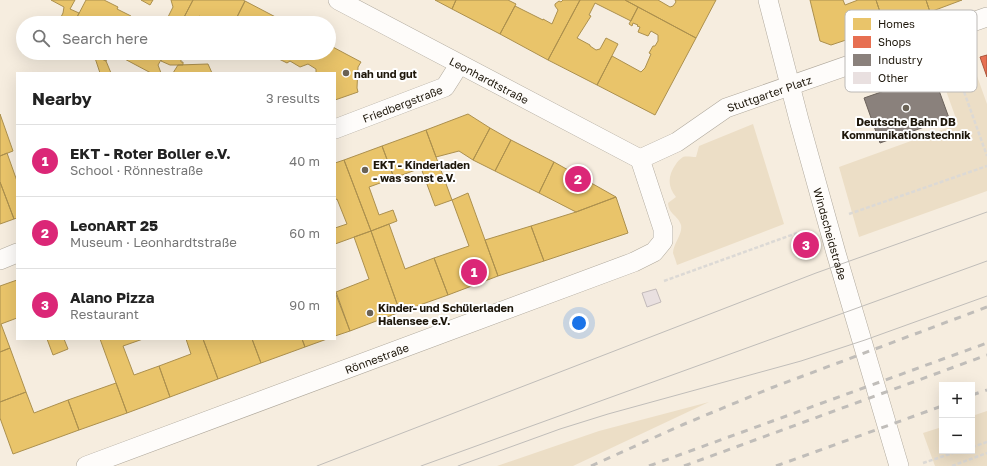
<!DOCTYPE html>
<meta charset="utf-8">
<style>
body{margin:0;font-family:"Golos Text",sans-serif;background:#f6f6f6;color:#222}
.controls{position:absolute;right:12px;bottom:12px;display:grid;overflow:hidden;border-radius:0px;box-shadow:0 4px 16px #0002}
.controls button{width:36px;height:36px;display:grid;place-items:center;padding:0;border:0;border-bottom:1px solid #e0e0e0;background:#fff;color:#222;font:20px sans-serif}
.you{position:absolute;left:579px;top:323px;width:14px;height:14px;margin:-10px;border:3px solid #fff;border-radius:50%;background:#1a73e8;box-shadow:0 0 0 6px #1a73e833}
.badge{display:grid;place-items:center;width:26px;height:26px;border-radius:50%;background:#db2777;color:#fff;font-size:13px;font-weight:700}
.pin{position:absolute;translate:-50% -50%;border:2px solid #fff;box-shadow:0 1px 4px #0006}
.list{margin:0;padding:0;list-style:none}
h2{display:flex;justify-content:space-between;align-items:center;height:52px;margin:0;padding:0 16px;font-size:17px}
h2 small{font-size:13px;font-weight:400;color:#767676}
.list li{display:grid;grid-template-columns:26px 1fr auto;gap:12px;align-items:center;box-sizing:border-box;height:72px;padding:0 16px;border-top:1px solid #e0e0e0}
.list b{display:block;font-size:15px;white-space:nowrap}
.list p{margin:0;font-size:13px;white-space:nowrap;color:#767676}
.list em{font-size:13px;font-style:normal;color:#767676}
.icon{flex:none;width:22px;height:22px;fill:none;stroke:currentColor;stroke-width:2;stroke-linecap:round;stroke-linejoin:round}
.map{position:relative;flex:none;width:987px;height:466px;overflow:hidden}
.search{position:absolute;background:#fff;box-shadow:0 4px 16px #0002;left:16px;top:16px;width:320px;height:44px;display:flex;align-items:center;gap:10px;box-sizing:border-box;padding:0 14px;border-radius:22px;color:#767676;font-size:15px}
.panel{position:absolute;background:#fff;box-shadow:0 4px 16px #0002;left:16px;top:72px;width:320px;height:268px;border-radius:0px}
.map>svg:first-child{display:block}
.green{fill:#ecdec6}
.homes{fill:#e9c46a;stroke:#ac904e}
.shops{fill:#e76f51;stroke:#ab553c}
.industry{fill:#8a817c;stroke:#6a615a}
.building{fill:#e9e0e0;stroke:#c2baba}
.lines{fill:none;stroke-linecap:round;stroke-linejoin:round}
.street-casing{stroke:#afa89c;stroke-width:20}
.path{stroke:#dcd9d5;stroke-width:2.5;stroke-dasharray:4 2;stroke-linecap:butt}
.street{stroke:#fefcfa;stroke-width:19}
.tram{stroke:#c0bdb9;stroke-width:1}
.rail{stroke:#c0bdb9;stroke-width:3;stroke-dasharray:7 7;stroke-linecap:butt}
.poi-dot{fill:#6a6255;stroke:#fff;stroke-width:1.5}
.labels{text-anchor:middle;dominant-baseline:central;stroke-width:4;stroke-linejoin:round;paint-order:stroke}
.poi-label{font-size:11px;font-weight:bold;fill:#1e170b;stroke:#fff;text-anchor:start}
.street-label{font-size:11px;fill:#1e170b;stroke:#fff}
.key{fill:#fff;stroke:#bcb9b6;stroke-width:1}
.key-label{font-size:11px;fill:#1e170b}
</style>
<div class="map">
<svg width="987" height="466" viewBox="0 0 987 466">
<rect width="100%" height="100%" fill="#f6eddf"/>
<path class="green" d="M967 48 987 104V191L859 237 839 167 958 124 935 60Z
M753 124 784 224 677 265C676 261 674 256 673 253 673 244 683 234 681 225 678 215 669 215 668 203L676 197C667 186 668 175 676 164 677 162 680 159 683 157 686 156 692 157 696 157L699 146Z
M709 402 573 466H497L599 431Z
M987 411V466H935L923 433 942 427V451H972V416Z"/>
<path class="homes" d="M51 0H75L70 9 79 13 74 23H58L63 13 64 7Z
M86 0H104L118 7 117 9 131 16 127 23H74Z
M141 0H153L150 5Z
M171 0H193L181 23H165L173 7Z
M193 0H243L245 1 234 23H212L199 16 196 23H197H181Z
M435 0H456L452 9Z
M456 0H508L516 4 500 34 452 9Z
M563 0H580L548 60 500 34 515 6 543 20V19L552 24 558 10 555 6V4L559 1 561 2Z
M580 0H625L638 7 631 21 595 3 589 15 591 16 577 38 590 45V46L596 50 600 49 606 38 618 44 597 85 548 60Z
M625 0H658L670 7 673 6 676 2 675 0H716L696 38Z
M810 0H843L845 5 858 0H876L885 27 831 45 820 41Z
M876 0H926L930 12 885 27Z
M926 0H962L930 12Z
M245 1 287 23H234Z
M638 7 696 38 655 115 597 85 612 56 641 72 645 68 651 54 649 53 653 46H655L658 41V35L651 31 648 36 638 32 640 27 637 26 638 25 633 23 632 26 629 24Z
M329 45 361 62 358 67 357 88 358 92 335 100V73H316V69L308 64 300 67 290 61 287 63 271 55 272 53H329Z
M95 53H111L106 61 98 57Z
M111 53H165L158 65 161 73H151L119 56 113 58 110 56Z
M165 53H183L181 56V62H183V65H170L161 61Z
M98 57 106 61 111 73H100L95 58Z
M208 64 212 73H173L178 65Z
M0 114 13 151 0 156Z
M468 114 490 128 473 160 459 151 436 157 426 130Z
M490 128 511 140 495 171 473 160Z
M426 130 452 200 435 206 421 168 394 178 382 146Z
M511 140 554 162 539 193 495 171Z
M382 146 394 178 369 187 379 215 393 210 397 221 371 231 344 160Z
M7 153 17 181V218L14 219 0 182V156Z
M344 160 371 231 335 244V228L347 224 337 199 335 200V163Z
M554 162 616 197 576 212 539 193Z
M0 182 14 219 0 224Z
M468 193 498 276 448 295 434 258 469 246 452 200Z
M616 197 628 233 544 261 531 226 576 212Z
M389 224 405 269 434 258 448 295 400 312 371 231Z
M531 226 544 261 498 276 485 240Z
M371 231 400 312 350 331 336 292 369 279 354 237Z
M17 280V318L1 324 10 348 0 352V286Z
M335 292 350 331 335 336Z
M47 339H64L68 349 53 355Z
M100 339H143L123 346 134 375 159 366 170 397 127 413Z
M186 339H203L218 379 170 397 159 366 191 354Z
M203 339H252L261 363 218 379Z
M252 339H302L305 347 261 363Z
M302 339H327L305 347Z
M10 348 26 392 0 402V352Z
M116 383 127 413 79 430 68 400Z
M26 392 34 413 68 400 79 430 13 454 0 418V402Z"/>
<path class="shops" d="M987 55V77L980 57Z
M809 239 812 248 804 251 801 241Z"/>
<path class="industry" d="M933 74 949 118 880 143 864 98Z"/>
<path class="building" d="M656 289 661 302 647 307 642 293Z"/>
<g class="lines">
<g class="street-casing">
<g id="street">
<path id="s1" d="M338 0 640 159"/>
<path id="s2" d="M768 0 799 120 836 253 899 466"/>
<path id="s3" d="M335 129 445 87 459 65"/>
<path d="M0 260 17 253"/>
<path id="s4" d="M86 466 634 262 654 252 663 241V229L640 159 677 142 726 108 987 17"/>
</g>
</g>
<path class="path" d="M952 58 987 156
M849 214 987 166
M664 281 797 233
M972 447 987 442
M923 463 959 451
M952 466 987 453"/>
<use href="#street" class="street"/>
<path class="tram" d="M317 466 816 273 987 212
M421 466 987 261
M458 466 560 429 608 414 801 361 865 340 987 296"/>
<path class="rail" d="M972 395 987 390
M591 466 682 425 771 388 987 307
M649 466 987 343
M684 466 987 355
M776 466 942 406"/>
</g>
<g class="poi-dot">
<circle cx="346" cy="73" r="4"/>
<circle cx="906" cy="108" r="4"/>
<circle cx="365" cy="170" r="4"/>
<circle cx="370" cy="313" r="4"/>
</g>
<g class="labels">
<g class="poi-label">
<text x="354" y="73">nah und gut</text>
<text x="906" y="121" text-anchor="middle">Deutsche Bahn DB<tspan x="906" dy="13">Kommunikationstechnik</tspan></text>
<text x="373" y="164">EKT - Kinderladen<tspan x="373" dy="13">- was sonst e.V.</tspan></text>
<text x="378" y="307">Kinder- und Schülerladen<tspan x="378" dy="13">Halensee e.V.</tspan></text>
</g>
<g class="street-label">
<text stroke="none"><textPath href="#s1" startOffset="171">Leonhardtstraße</textPath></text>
<text stroke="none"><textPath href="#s4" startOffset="853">Stuttgarter Platz</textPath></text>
<text stroke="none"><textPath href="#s3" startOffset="72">Friedbergstraße</textPath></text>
<text stroke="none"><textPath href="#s2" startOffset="242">Windscheidstraße</textPath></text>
<text stroke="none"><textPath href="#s4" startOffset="310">Rönnestraße</textPath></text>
</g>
</g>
<rect x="845" y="10" width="132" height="82" rx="6" class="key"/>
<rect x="853" y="18" width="18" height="12" fill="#e9c46a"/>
<rect x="853" y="36" width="18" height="12" fill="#e76f51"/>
<rect x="853" y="54" width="18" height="12" fill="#8a817c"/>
<rect x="853" y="72" width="18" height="12" fill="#e9e0e0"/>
<g class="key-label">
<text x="878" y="28">Homes</text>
<text x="878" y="46">Shops</text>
<text x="878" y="64">Industry</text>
<text x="878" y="82">Other</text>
</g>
</svg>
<div class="controls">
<button>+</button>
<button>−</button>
</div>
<div class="you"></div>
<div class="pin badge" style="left:474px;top:272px">1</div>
<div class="pin badge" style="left:578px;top:179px">2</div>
<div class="pin badge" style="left:806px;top:245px">3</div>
<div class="search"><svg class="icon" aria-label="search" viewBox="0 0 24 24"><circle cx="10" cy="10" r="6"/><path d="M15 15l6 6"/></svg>Search here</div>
<section class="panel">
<h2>Nearby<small>3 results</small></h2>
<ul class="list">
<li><span class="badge">1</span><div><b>EKT - Roter Boller e.V.</b><p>School · Rönnestraße</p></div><em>40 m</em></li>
<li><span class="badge">2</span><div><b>LeonART 25</b><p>Museum · Leonhardtstraße</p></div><em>60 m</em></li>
<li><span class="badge">3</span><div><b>Alano Pizza</b><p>Restaurant</p></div><em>90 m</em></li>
</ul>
</section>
</div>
